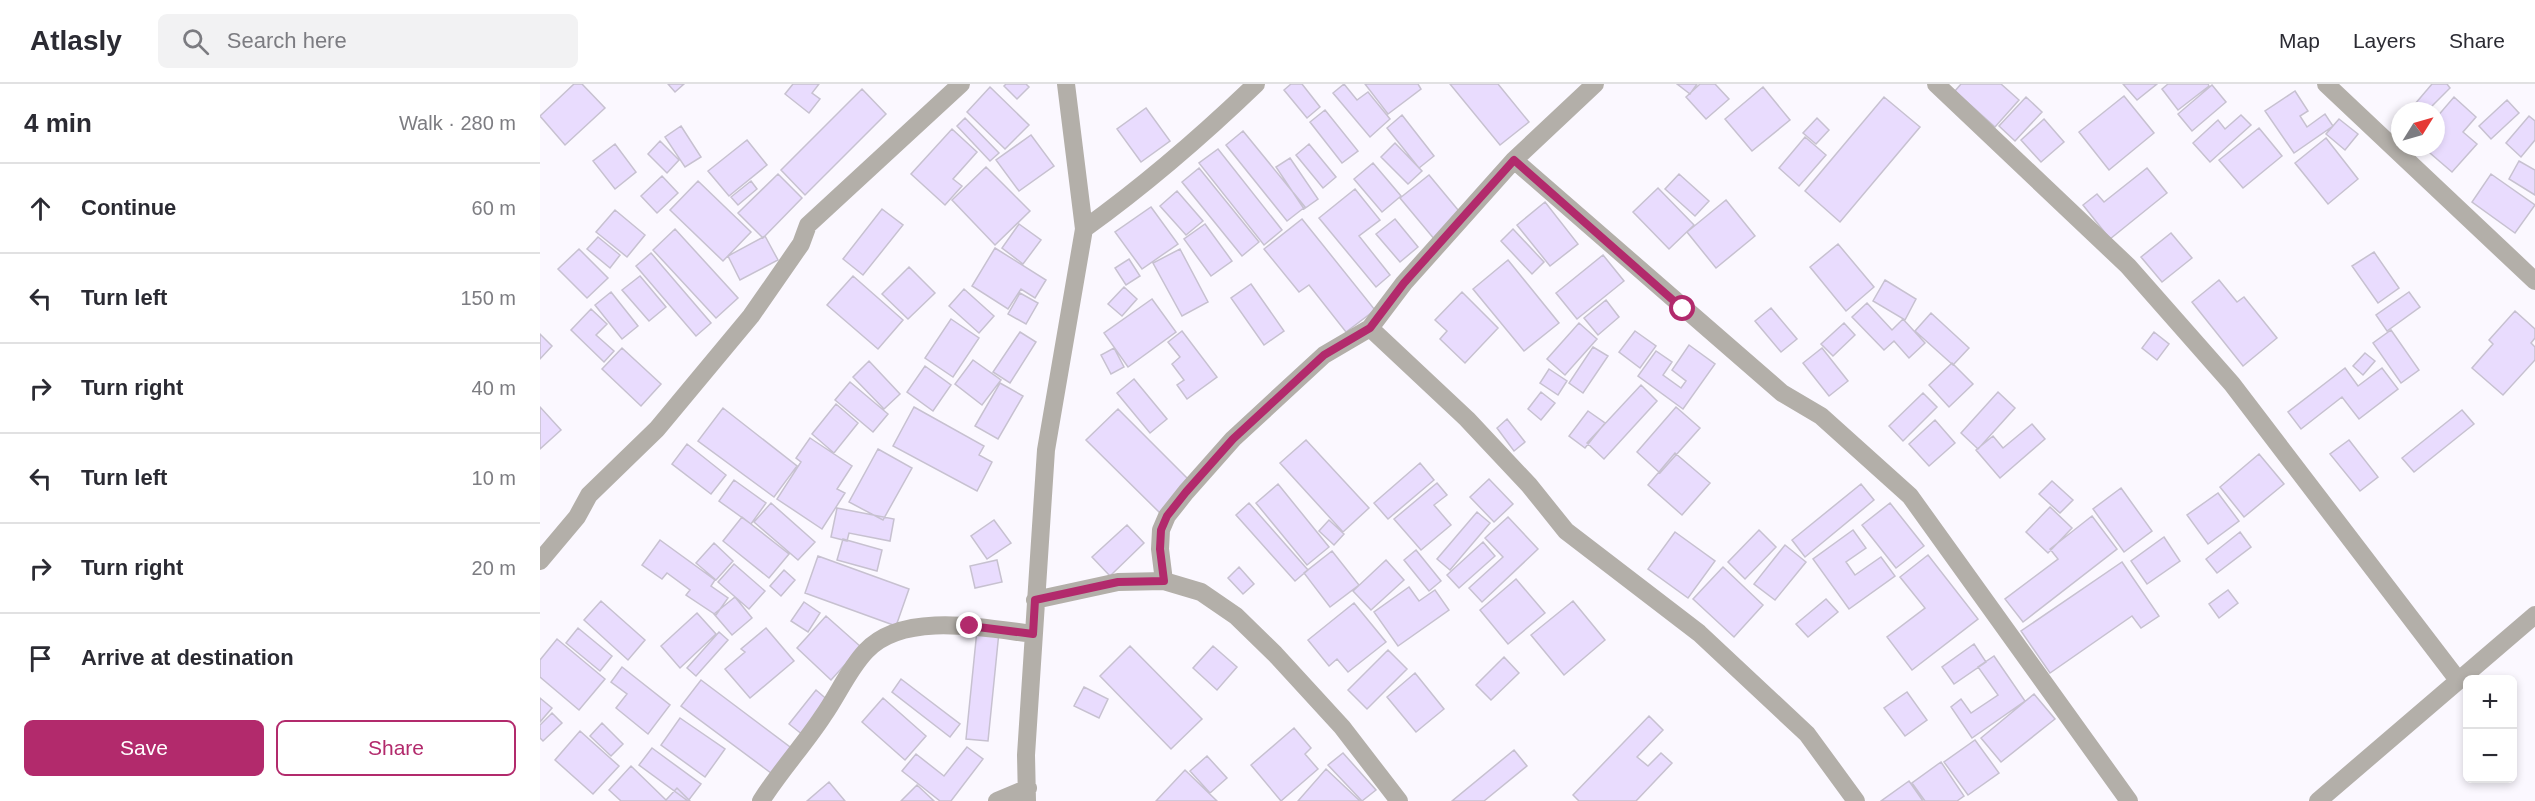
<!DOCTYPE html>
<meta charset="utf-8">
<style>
body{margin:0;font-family:Helvetica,sans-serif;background:#f2f2f3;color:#2b2b33}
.controls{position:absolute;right:18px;bottom:18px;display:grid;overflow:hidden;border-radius:9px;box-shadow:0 3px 9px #0003}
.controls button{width:54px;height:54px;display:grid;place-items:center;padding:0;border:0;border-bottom:2px solid #e1e1e2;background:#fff;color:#2b2b33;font:30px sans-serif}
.compass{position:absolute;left:1851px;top:18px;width:54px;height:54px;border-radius:50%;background:#fff;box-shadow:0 3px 9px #0003;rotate:53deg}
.stop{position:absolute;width:18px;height:18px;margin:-14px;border:4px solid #b22a6c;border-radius:50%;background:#fff}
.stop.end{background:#b22a6c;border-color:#fff;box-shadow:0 2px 6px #0008}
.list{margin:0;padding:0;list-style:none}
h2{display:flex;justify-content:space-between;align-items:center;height:78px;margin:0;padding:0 24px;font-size:26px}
h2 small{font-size:20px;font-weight:400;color:#7c7c81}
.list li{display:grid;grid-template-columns:39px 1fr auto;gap:18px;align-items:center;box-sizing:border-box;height:90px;padding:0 24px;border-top:2px solid #e1e1e2}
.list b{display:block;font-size:22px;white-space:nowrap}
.list em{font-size:20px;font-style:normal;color:#7c7c81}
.actions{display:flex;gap:12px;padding:18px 24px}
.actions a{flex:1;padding:14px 0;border:2px solid #b22a6c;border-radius:9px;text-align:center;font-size:21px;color:#b22a6c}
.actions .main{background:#b22a6c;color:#fff}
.icon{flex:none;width:33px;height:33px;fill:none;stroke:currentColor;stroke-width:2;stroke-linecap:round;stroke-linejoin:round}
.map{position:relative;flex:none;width:1995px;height:717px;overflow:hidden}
header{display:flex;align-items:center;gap:36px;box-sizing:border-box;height:84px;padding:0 30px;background:#fff;border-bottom:2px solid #e1e1e2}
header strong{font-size:28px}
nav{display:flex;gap:33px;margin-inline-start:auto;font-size:21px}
.search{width:420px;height:54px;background:#f2f2f3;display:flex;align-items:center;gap:15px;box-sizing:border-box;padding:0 21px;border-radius:9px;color:#7c7c81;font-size:22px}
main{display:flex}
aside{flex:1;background:#fff}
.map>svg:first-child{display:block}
.building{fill:#e9dcfe;stroke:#c7c1d0;stroke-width:1.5}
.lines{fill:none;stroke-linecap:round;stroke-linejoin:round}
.minor{stroke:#b3afa9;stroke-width:18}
.route{stroke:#b22a6c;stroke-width:8}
</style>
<header>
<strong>Atlasly</strong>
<div class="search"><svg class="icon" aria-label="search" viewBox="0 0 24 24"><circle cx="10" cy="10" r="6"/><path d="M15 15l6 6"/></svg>Search here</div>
<nav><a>Map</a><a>Layers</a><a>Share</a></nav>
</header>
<main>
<aside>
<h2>4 min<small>Walk · 280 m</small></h2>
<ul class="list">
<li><svg class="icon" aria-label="ahead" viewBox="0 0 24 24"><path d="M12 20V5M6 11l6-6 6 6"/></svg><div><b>Continue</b></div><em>60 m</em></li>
<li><svg class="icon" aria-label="left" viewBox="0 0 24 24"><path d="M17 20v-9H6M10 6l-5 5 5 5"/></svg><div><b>Turn left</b></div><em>150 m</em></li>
<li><svg class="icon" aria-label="right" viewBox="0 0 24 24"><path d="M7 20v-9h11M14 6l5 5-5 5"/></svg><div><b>Turn right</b></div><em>40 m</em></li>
<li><svg class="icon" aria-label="left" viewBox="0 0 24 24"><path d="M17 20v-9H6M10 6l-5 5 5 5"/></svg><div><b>Turn left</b></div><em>10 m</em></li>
<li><svg class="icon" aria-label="right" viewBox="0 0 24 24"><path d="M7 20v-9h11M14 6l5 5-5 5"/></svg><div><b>Turn right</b></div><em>20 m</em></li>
<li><svg class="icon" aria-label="arrive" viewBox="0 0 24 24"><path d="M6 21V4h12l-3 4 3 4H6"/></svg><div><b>Arrive at destination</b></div></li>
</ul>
<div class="actions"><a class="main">Save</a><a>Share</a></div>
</aside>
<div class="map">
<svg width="1995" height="717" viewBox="0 0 1995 717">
<rect width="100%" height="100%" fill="#fbf8ff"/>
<path class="building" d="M34 0H42L65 24 25 61 0 32Z
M128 0H144L135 8Z
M253 0H279L272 9 280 15 269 29 245 10Z
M466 0H486L489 3 477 15 464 2Z
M751 0H762L780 23 767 34 744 6Z
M804 0 817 16 828 8 850 35 830 53 793 9Z
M825 0H878L881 5 848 30Z
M910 0H958L989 38 960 61Z
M1137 0H1157L1150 10Z
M1160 0H1175L1189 15 1166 35 1146 13Z
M1421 0H1461L1479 16 1455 43 1415 7Z
M1583 0H1617L1597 16Z
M1628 0H1668L1669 2 1638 26 1622 5Z
M1892 0H1907L1910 4 1887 27H1869Z
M1672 1 1686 18 1652 47 1638 30Z
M450 3 489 41 465 65 427 28Z
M1223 3 1250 36 1212 67 1185 35Z
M322 5 346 30 265 111 241 86Z
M1755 7 1768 27 1760 32 1767 43 1785 30 1793 42 1754 69 1725 27Z
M1584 12 1614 49 1569 86 1539 48Z
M1344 13 1380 43 1300 138 1265 107Z
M1486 13 1502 28 1475 57 1459 42Z
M1914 13 1936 33 1923 48 1937 60 1912 88 1883 63H1896V34Z
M1967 16 1979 29 1951 55 1939 42Z
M606 24 630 57 601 78 577 45Z
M785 26 818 67 802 79 770 38Z
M862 31 894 72 879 84 847 44Z
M1701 31 1711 41 1670 78 1653 59 1678 36 1685 45Z
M1989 32 1995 37V56L1981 73 1966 59Z
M425 34 459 69 450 77 417 42Z
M1277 34 1289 46 1276 60 1263 49Z
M1504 35 1524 58 1501 78 1481 56Z
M1799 35 1818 50 1805 66 1786 50Z
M141 42 161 73 145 83 125 53Z
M1719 44 1742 72 1703 104 1679 76Z
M412 45 437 68 413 95 422 102 405 121 371 90Z
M703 47 765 123 747 137 686 61Z
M491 51 514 82 479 107 456 76Z
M1265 53 1286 71 1259 102 1239 84Z
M1786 54 1818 95 1788 120 1755 79Z
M207 56 227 81 189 112 168 87Z
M120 57 139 76 127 89 108 70Z
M855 59 882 87 868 100 841 73Z
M75 60 96 88 75 105 53 77Z
M769 60 796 93 783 104 756 71Z
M678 65 742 146 724 161 659 79Z
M750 74 778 115 764 125 736 83Z
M1979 77 1995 86V111L1969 95Z
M833 79 861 112 842 128 814 95Z
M446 83 490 127 455 161 412 116Z
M659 84 719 158 702 172 642 98Z
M1607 84 1627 109 1570 155 1543 121 1557 110 1564 118Z
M238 90 262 114 223 154 198 129Z
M1139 90 1169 117 1155 132 1125 105Z
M1951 90 1995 121 1975 149 1932 118Z
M889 91 923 132 895 156 860 114Z
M122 92 138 109 117 129 101 112Z
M158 97 211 148 183 177 130 126Z
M211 97 217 105 198 121 191 113Z
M1118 104 1154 141 1129 165 1093 128Z
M815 105 840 136 819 152 850 191 836 203 779 134Z
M637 107 663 137 646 151 620 122Z
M1186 116 1215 152 1176 184 1147 148Z
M1005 118 1038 160 1010 182 977 141Z
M611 123 638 160 602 185 575 148Z
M342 125 363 141 323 191 303 175Z
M75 126 105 151 87 173 56 148Z
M762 135 835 226 806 248 769 201 759 208 724 165Z
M855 135 878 163 860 178 836 150Z
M479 140 501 156 483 180 462 164Z
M665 140 692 177 671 192 644 155Z
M135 145 198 214 176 234 113 166Z
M973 145 1004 178 992 190 961 157Z
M1631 149 1652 174 1622 198 1601 173Z
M225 152 238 176 200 196 188 172Z
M58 153 80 171 70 184 47 165Z
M1298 160 1334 203 1306 227 1270 183Z
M455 164 506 196 495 214 481 205 468 225 432 202Z
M39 165 68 194 47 214 18 185Z
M640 165 668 218 642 232 613 179Z
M1834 168 1859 204 1838 219 1812 182Z
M111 169 171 239 156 252 96 182Z
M1063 171 1084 197 1037 235 1016 209Z
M589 175 600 192 586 201 575 184Z
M968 176 1019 239 984 267 933 205Z
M369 183 395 209 368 235 342 210Z
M100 192 126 223 109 237 82 206Z
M313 192 363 236 338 265 287 221Z
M1345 196 1376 215 1365 236 1333 217Z
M1679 196 1697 218 1704 213 1737 254 1703 282 1652 218Z
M711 200 744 247 724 261 691 214Z
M584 203 597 215 582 232 568 220Z
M424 205 454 232 439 249 409 222Z
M71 208 98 242 82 255 55 221Z
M922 208 958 244 925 279 900 255 907 247 895 236Z
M1869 208 1880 223 1847 247 1836 231Z
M480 209 498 219 486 240 468 230Z
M612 215 636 248 588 283 564 249Z
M1066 216 1079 233 1058 251 1044 234Z
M1327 219 1352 246 1363 235 1385 259 1369 274 1354 257 1344 266 1312 233Z
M1231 224 1257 255 1241 268 1215 237Z
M51 225 67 240 56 251 74 267 64 278 31 246Z
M1975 227 1995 245V254L1991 259 1995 263V276L1963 311 1932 284 1953 260 1949 256Z
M1391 229 1429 264 1413 281 1375 247Z
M411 235 439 254 413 293 385 274Z
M1039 239 1057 255 1025 291 1007 275Z
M1304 239 1315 251 1293 272 1281 260Z
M1851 246 1879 286 1861 299 1833 259Z
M642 247 677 293 647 315 637 301 644 296 632 280 640 273 628 258Z
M1095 247 1116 262 1100 284 1079 268Z
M480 248 496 258 470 299 453 288Z
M1614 248 1629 260 1617 276 1602 264Z
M0 250 12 262 0 275Z
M1149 261 1175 280 1143 325 1098 292 1116 267 1132 278 1123 291 1141 304 1146 297 1132 286Z
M1053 263 1068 272 1043 309 1029 299Z
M82 264 121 300 101 322 62 285Z
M574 264 584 283 571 290 561 271Z
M1282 264 1308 297 1289 312 1263 279Z
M1825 269 1835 277 1823 291 1813 282Z
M433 276 461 296 442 321 415 300Z
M329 277 360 310 344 325 313 293Z
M1412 279 1433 300 1409 323 1389 301Z
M385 282 411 301 393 327 367 308Z
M1805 284 1818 302 1842 284 1858 305 1819 335 1802 313 1761 345 1748 328Z
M1009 285 1027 297 1018 311 1000 299Z
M594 295 627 335 610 349 577 309Z
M310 298 348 330 333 348 295 316Z
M460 299 483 312 458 355 435 342Z
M1101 301 1117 317 1064 375 1047 359Z
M1001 308 1015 319 1001 336 988 325Z
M1458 308 1475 324 1438 365 1421 349Z
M1383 309 1397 323 1363 357 1349 342Z
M296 320 318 339 294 369 272 350Z
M0 323 21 346 0 365Z
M374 323 444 362 439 371 452 378 437 407 353 362Z
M1136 323 1160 344 1120 389 1097 368Z
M183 324 257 382 234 413 158 357Z
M578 325 651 398 620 429 546 356Z
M1922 326 1934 340 1874 388 1862 374Z
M1048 327 1065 339 1045 364 1029 352Z
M967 335 985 358 974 367 957 344Z
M1395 336 1415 359 1389 382 1369 360Z
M1492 340 1505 355 1460 394 1436 366 1453 352 1463 364Z
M270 354 312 382 297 405 305 409 282 445 237 415 261 378 256 374Z
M766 356 829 424 803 448 740 379Z
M1809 356 1838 393 1820 407 1790 370Z
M147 360 186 391 171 410 132 380Z
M338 365 372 384 343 436 309 418Z
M1135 369 1170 399 1142 431 1108 401Z
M1719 370 1744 400 1704 433 1680 403Z
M880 379 894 396 848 435 834 419Z
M949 395 973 420 954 438 930 413Z
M194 396 226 419 211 440 179 417Z
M1512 397 1533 416 1520 429 1499 410Z
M897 399 907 411 894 421 911 441 881 466 854 435Z
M738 400 789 463 767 481 716 419Z
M1321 400 1334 416 1265 473 1252 456Z
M1581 404 1612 447 1584 468 1553 425Z
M1678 409 1699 437 1668 460 1647 431Z
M231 419 275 458 258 476 214 438Z
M709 419 768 486 755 497 696 431Z
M1350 419 1384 462 1356 484 1322 441Z
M1510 423 1532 444 1508 469 1486 448Z
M297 424 354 435 350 457 309 449 307 457 291 453Z
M937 428 950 439 910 486 897 475Z
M1552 432 1577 465 1483 538 1465 515 1518 475 1510 465Z
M202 433 249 470 229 494 183 457Z
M968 433 998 465 942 518 929 504 963 473 945 454Z
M454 436 471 459 447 475 431 452Z
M789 436 804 450 794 461 779 447Z
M587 441 604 459 570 492 552 473Z
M1219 446 1236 463 1205 495 1188 478Z
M1313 446 1326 464 1306 478 1315 491 1341 473 1355 492 1309 525 1273 475Z
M1135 448 1175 477 1148 514 1108 485Z
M1700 448 1711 463 1677 489 1666 475Z
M1624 453 1640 477 1607 500 1591 477Z
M303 455 342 466 337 487 297 476Z
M120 456 175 496 171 502 188 514 176 531 146 511 150 506 127 489 122 495 102 481Z
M943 458 955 472 919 504 907 491Z
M174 459 193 477 176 496 156 479Z
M1245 461 1266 478 1235 516 1214 500Z
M876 466 901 497 889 507 864 476Z
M792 467 819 501 790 523 764 489Z
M1388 471 1438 535 1372 586 1347 553 1385 524 1360 493Z
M278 472 369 505 356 542 265 509Z
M457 476 462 498 435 504 430 482Z
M846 476 864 496 831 526 813 507Z
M1582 478 1619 532 1601 544 1592 532 1510 589 1481 547Z
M194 480 225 507 209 525 178 498Z
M699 483 714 500 703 510 688 494Z
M1183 483 1223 521 1194 553 1153 515Z
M244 486 255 496 241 512 230 502Z
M976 495 1005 529 968 560 940 526Z
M869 503 879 517 895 506 909 526 858 562 834 528Z
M1688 506 1698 519 1679 534 1669 520Z
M195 513 212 534 192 551 174 530Z
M1286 515 1298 528 1268 553 1256 540Z
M61 517 105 556 88 576 44 536Z
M1033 517 1065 556 1024 591 991 551Z
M264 518 280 529 268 548 251 537Z
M814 519 846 558 808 588 797 575 789 582 768 556Z
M157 529 176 550 140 584 121 562Z
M286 532 321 563 291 596 257 564Z
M38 544 72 572 60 587 26 559Z
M226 544 254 577 210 614 185 585 205 568 201 565Z
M437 546 459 548 448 657 426 655Z
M179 548 188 556 156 592 147 584Z
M17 555 65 595 39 626 0 593V576Z
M1434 560 1446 578 1414 600 1402 583Z
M590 562 662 635 631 665 560 592Z
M673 562 697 583 677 606 653 584Z
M848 566 867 585 827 625 808 606Z
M1454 572 1485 617 1432 654 1411 623 1421 615 1431 629 1458 611 1438 583Z
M964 573 979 589 951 616 936 601Z
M82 583 130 621 108 650 76 624 87 610 71 598Z
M875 589 904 625 876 648 847 613Z
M361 595 420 640 410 653 352 608Z
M161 596 254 666 235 692 141 622Z
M544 603 568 615 559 634 534 622Z
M276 606 290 618 263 651 249 640Z
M1367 608 1387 636 1365 652 1344 624Z
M1494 610 1515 635 1461 678 1441 654Z
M0 614 12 624 0 638Z
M343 614 386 652 365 676 322 638Z
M12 629 22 639 3 657 0 654V641Z
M1109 632 1123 646 1097 673 1108 682 1121 669 1132 679 1096 717H1039L1033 711Z
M140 634 185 665 165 693 121 661Z
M62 639 83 660 71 672 50 652Z
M754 644 771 664 765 670 778 685 741 717 711 681Z
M40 647 79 682 53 710 15 676Z
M1435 656 1459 689 1428 711 1404 678Z
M427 663 443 675 411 717H400L362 687 376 670 404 692Z
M112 664 161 700 148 717 99 681Z
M974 666 987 682 944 717H912Z
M803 669 836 706 822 717 788 681Z
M667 672 687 694 670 709 650 687Z
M1401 678 1424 712 1417 717H1385L1372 699Z
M91 682 126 716 137 704 150 717H81L69 706Z
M786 685 820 717H758Z
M645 686 677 717H616Z
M1369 697 1383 717H1341Z
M289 698 305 717H267Z
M377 701 394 717H361Z"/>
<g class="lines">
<path class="minor" d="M1396 0 1588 182 1692 300 1918 596
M1786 0 1995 197
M974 76 1242 309 1281 332 1370 412 1589 717
M544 145C605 101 662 52 716 0
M830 244 927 335 989 401 1026 447 1159 549 1267 650 1316 717
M0 477 37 433 49 411 117 345 211 232 261 160 268 141 421 0
M624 497 620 465 621 446 627 432 646 408 693 355 784 271 830 244 864 199 974 76 1055 0
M495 516 578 498 624 497 661 508 696 532 735 570 802 643 859 717
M221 717C240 687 264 661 283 632 298 611 308 586 326 567 363 527 445 544 493 550
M457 717 488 704
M487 717 486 671 506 366 544 145 526 0
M1778 717 1995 531"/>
</g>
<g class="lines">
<path class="route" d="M430 542 493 550 495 516 578 498 624 497 620 465 621 446 627 432 646 408 693 355 784 271 830 244 864 199 974 76 1143 225"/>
</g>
</svg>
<div class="controls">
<button>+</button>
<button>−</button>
</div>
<svg class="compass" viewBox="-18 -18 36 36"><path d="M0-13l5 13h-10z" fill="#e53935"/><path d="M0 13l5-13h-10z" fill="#7c7c81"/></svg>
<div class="stop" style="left:1143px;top:225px"></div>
<div class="stop end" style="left:430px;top:542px"></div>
</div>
</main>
